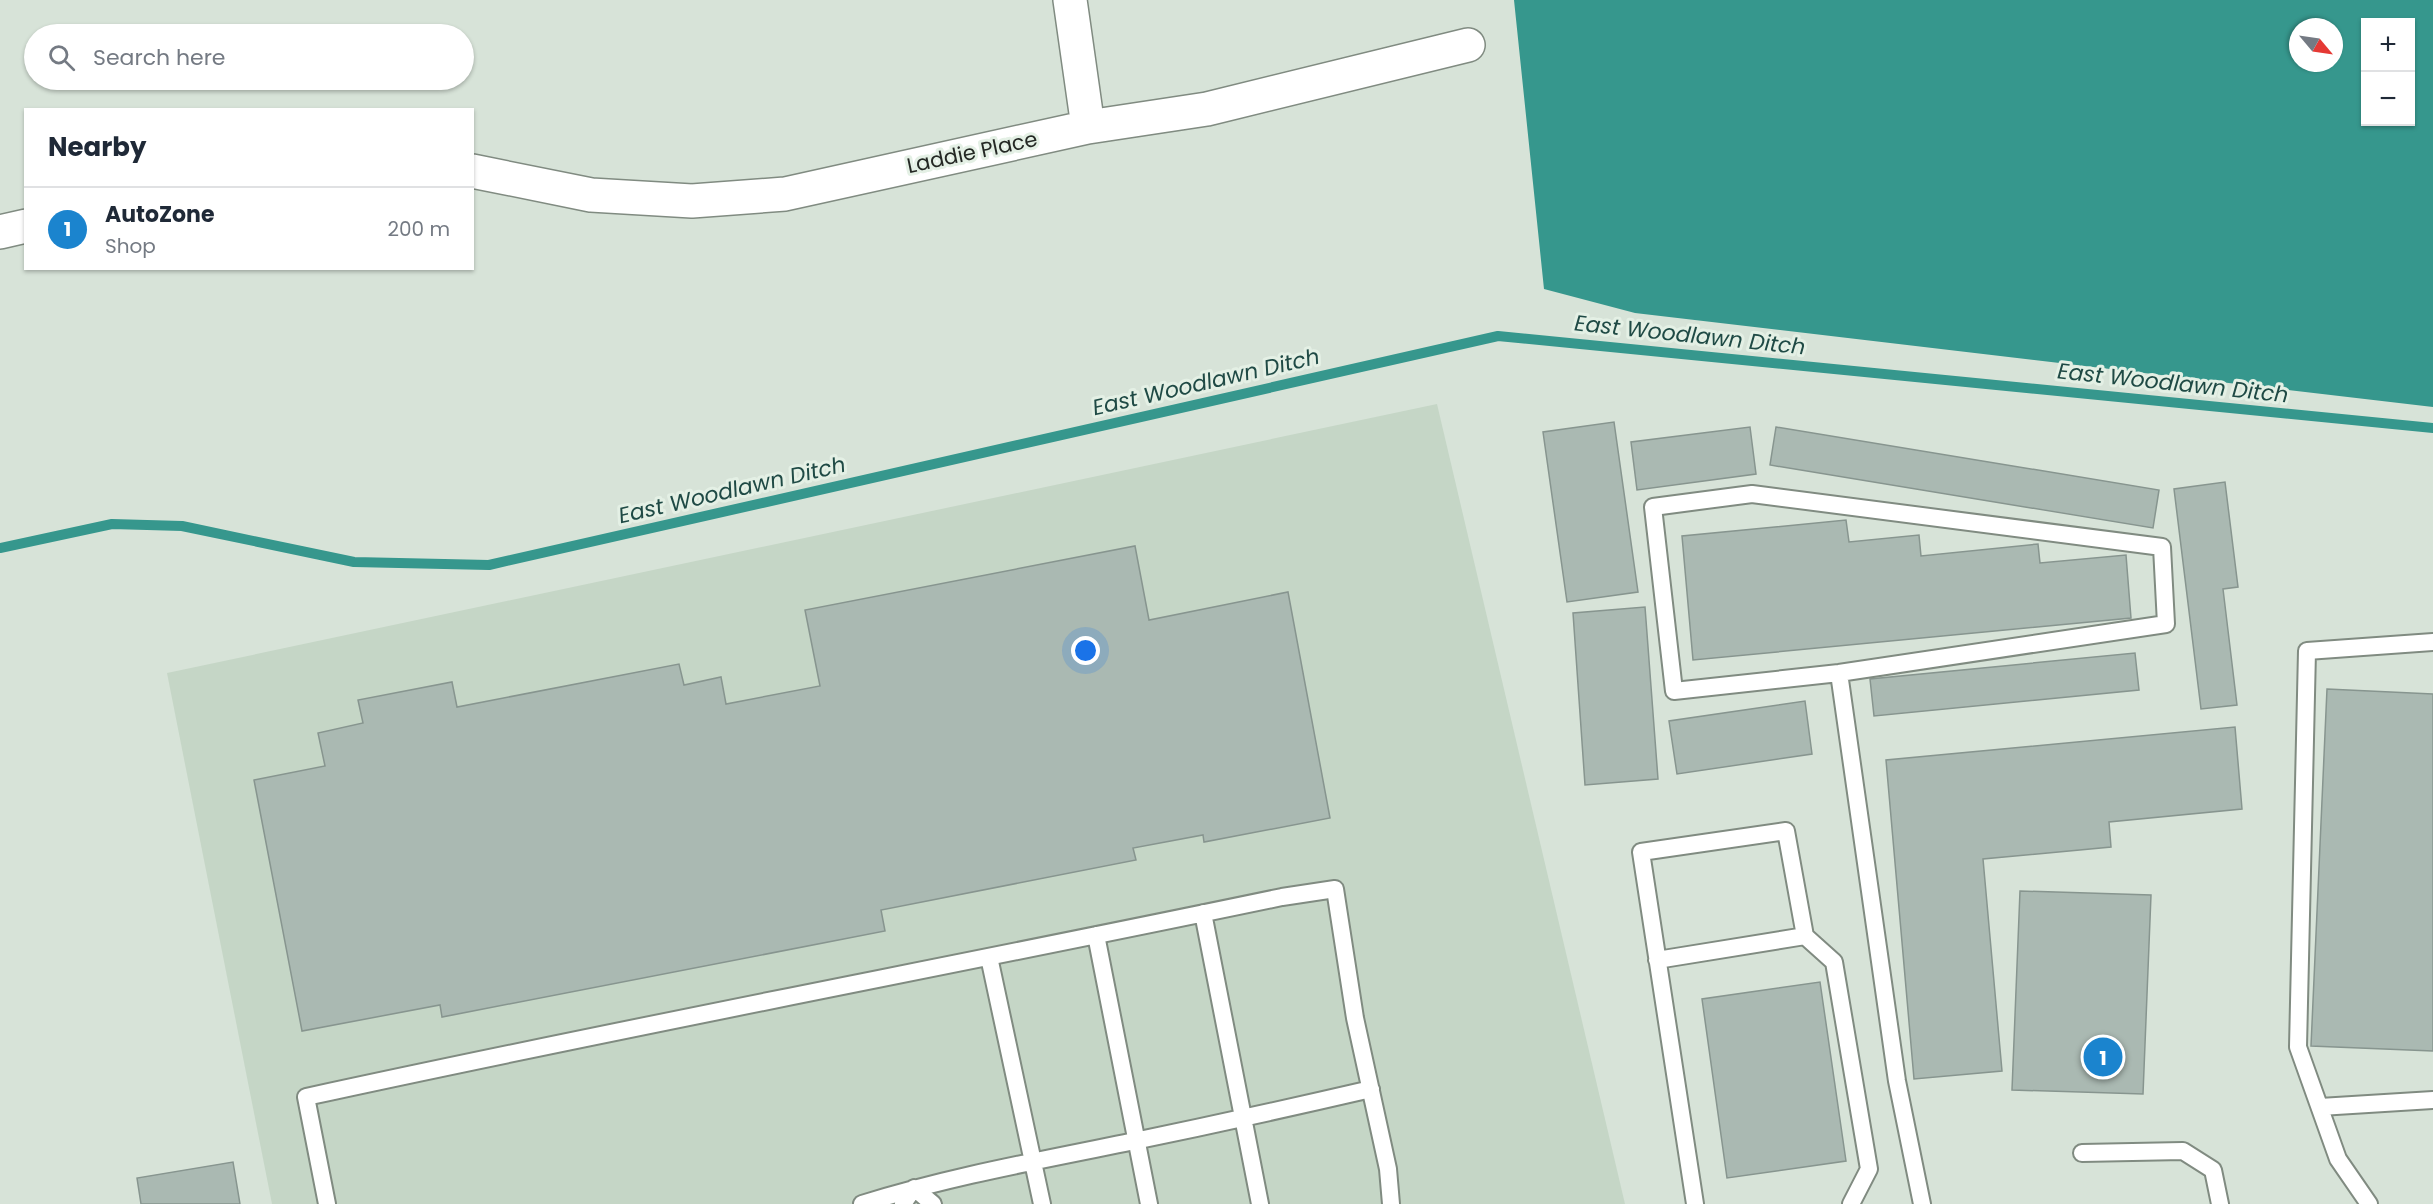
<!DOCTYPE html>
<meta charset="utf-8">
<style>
body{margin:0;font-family:Poppins,sans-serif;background:#f2f2f3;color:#1f2937}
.controls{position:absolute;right:18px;top:18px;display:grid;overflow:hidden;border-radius:0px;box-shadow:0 2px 4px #0004}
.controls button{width:54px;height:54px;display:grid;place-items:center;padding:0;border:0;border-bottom:2px solid #e0e1e3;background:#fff;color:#1f2937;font:30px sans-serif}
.compass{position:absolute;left:2289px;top:18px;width:54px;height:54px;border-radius:50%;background:#fff;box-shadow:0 2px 4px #0004;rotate:119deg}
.you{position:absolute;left:1086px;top:651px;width:21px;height:21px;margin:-15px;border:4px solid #fff;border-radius:50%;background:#1a73e8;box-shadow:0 0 0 9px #1a73e833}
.badge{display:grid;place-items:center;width:39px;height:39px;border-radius:50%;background:#1b84ce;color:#fff;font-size:20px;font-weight:700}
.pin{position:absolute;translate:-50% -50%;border:3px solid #fff;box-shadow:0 2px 6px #0006}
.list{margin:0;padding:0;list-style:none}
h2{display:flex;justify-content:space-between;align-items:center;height:78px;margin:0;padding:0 24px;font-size:26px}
h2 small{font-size:20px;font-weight:400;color:#747a83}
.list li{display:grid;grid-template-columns:39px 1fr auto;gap:18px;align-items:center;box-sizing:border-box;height:84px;padding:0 24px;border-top:2px solid #e0e1e3}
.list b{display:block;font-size:22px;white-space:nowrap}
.list p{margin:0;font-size:20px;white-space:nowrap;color:#747a83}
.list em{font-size:20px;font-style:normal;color:#747a83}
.icon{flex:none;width:33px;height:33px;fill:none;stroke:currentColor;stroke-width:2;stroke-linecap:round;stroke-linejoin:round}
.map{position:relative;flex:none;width:2433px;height:1204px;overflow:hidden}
.search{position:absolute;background:#fff;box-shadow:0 2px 4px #0004;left:24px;top:24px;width:450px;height:66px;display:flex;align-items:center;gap:15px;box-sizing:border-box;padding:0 21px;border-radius:33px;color:#747a83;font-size:22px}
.panel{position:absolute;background:#fff;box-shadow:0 2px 4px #0004;left:24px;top:108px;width:450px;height:162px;border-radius:0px}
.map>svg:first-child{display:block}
.built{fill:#c5d6c6}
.water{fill:#36978d;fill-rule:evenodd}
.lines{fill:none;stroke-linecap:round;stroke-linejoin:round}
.stream{stroke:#36978d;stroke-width:10}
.building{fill:#aab9b2;stroke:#87958f;stroke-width:1.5}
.service-casing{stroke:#808b81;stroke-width:20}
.minor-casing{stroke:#808b81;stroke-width:36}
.service{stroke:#fff;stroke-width:16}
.minor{stroke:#fff;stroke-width:33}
.labels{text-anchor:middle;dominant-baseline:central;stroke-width:6;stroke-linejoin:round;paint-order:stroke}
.street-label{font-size:21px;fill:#242824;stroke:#e4f0e5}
.water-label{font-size:22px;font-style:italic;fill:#1f4a45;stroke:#e4f0e5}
</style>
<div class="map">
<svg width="2433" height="1204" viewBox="0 0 2433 1204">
<rect width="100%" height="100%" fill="#d7e3d8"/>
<path class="built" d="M1437 404 1625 1204H272L167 673Z"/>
<path class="water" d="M1514 0H2433V407L1635 313 1544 289ZM2366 22H2410V122H2366ZM2298 27H2334V63H2298Z"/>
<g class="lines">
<path class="stream" d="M0 548 112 524 182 526 354 562 489 565 1498 336 2433 428"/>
</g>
<path class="building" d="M1614 422 1638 592 1567 602 1543 432Z
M1750 427 1756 474 1637 490 1631 442Z
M1776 427 2159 490 2153 528 1770 465Z
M2225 482 2238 587 2223 589 2237 705 2201 709 2174 489Z
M1846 520 1849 542 1919 535 1921 556 2038 544 2040 563 2126 555 2131 618 1693 660 1682 536Z
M1135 546 1149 620 1288 592 1330 818 1204 842 1203 835 1133 848 1136 860 881 910 885 931 442 1017 440 1005 302 1031 254 780 325 766 318 733 363 723 358 700 452 682 457 707 679 664 684 685 721 677 726 704 820 686 805 610Z
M1645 607 1658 779 1585 785 1573 613Z
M2135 653 2139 690 1874 716 1870 679Z
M2327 689 2433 694V1051L2311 1046Z
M1805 701 1812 754 1677 774 1669 721Z
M2235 727 2242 809 2109 822 2111 847 1983 859 2002 1071 1914 1079 1886 760Z
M2020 891 2151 895 2143 1094 2012 1090Z
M1820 982 1846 1161 1727 1178 1702 999Z
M233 1162 240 1204H141L137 1178Z"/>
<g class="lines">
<g class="service-casing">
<path id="service" d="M1752 494 2162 547 2166 624 1839 673 1674 691 1653 507Z
M1839 673 1897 1081 1922 1204
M1203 913 1260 1204
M1096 935 1149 1204
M989 957 1042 1204
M1657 960 1805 936
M2320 1107 2433 1100
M2082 1153 2183 1151 2213 1170 2220 1204
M327 1204 306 1097C630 1026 957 965 1282 897L1335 889 1355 1018 1388 1169 1391 1204
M862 1204C948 1177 1037 1161 1125 1143 1207 1126 1289 1108 1371 1089
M903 1204 914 1188 933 1204
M1695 1204 1641 852 1786 831 1805 936 1834 962 1869 1169 1851 1204
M2369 1204 2338 1159 2298 1047 2307 651 2433 642"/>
</g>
<g class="minor-casing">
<path id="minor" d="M1070 0 1088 127
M472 171 591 195 692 201 785 194 1088 127 1207 109 1468 45
M0 232 26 226"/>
</g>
<use href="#service" class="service"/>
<use href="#minor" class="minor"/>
</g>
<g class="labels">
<g class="street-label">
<text transform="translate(972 152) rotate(-12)">Laddie Place</text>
</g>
<g class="water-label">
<text transform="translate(1690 335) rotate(6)">East Woodlawn Ditch</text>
<text transform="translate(1206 382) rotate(-13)">East Woodlawn Ditch</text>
<text transform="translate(2173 383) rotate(6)">East Woodlawn Ditch</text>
<text transform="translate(732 490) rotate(-13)">East Woodlawn Ditch</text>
</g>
</g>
</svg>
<div class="controls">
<button>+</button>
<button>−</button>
</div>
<svg class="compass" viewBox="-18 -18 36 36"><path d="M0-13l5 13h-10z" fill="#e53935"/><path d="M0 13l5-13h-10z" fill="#747a83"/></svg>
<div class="you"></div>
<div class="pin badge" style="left:2103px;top:1057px">1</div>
<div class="search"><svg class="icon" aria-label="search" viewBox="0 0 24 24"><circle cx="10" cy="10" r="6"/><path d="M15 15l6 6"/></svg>Search here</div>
<section class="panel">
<h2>Nearby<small></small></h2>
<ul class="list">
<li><span class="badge">1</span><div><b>AutoZone</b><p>Shop</p></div><em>200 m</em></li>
</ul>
</section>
</div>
